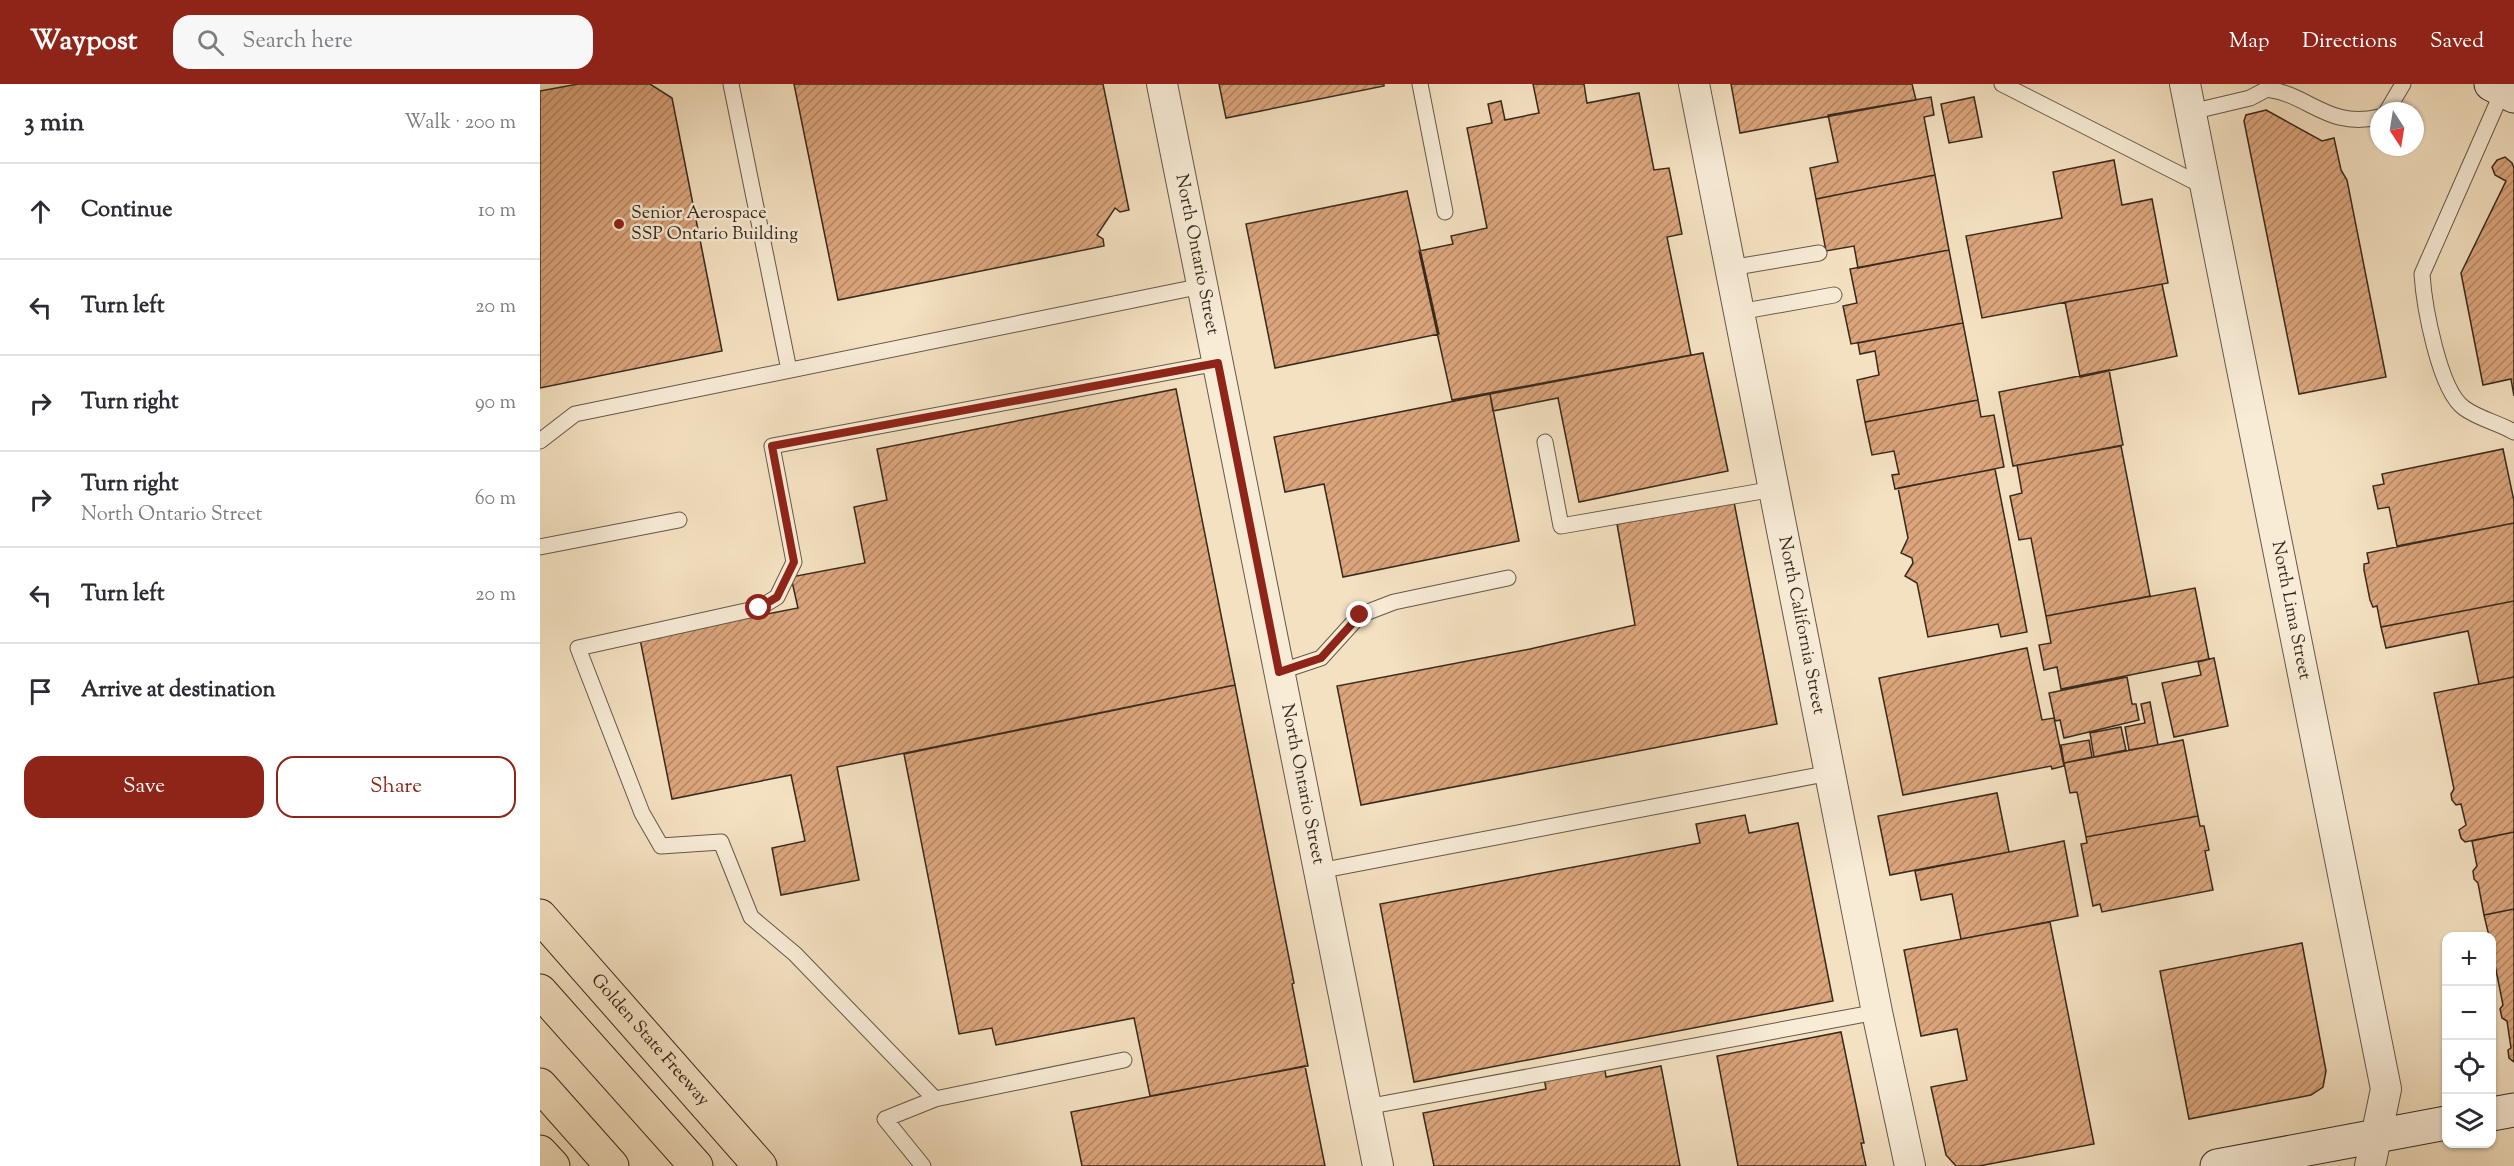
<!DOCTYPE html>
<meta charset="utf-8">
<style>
body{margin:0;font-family:"Sorts Mill Goudy",serif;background:#f7f7f7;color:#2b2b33}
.controls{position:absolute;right:18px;bottom:18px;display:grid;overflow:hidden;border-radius:12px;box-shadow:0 2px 4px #0004}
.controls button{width:54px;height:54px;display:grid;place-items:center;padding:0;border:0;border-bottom:2px solid #e1e1e2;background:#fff;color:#2b2b33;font:30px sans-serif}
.compass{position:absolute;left:1830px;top:18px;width:54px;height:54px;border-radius:50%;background:#fff;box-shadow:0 2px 4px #0004;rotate:168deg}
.stop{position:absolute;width:18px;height:18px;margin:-14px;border:4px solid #8f2418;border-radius:50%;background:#fff}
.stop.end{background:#8f2418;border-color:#fff;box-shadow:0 2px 6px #0008}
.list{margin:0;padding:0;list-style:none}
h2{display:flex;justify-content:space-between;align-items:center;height:78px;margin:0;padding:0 24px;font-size:26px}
h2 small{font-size:20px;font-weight:400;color:#7c7c81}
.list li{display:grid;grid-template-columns:39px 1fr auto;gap:18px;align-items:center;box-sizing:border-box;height:96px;padding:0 24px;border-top:2px solid #e1e1e2}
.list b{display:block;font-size:22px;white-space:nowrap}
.list p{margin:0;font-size:20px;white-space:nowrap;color:#7c7c81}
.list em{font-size:20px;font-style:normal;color:#7c7c81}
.actions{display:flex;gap:12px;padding:18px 24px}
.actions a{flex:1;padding:14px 0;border:2px solid #8f2418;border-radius:18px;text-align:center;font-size:21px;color:#8f2418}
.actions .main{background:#8f2418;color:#fff}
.icon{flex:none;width:33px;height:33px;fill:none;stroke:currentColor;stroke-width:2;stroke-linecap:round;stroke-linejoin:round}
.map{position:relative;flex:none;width:1974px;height:1082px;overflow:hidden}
header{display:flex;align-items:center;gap:36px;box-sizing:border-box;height:84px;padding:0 30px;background:#8f2418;color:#fff}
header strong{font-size:28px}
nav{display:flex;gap:33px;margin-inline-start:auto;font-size:21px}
.search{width:420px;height:54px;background:#f7f7f7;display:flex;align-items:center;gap:15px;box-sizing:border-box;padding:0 21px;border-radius:18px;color:#7c7c81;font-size:22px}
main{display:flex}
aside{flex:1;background:#fff}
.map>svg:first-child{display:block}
.building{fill:url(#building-hatch);stroke:#362a1f;stroke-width:1.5}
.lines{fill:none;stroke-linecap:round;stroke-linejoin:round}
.lane-casing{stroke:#665848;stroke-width:17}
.street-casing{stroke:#665848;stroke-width:32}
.secondary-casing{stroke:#362a1f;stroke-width:35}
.highway-casing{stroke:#362a1f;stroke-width:35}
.lane{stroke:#f8ecd7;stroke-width:15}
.street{stroke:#f8ecd7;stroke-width:30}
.secondary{stroke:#f8ecd7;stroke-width:33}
.highway{stroke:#f4e1c1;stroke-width:33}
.route{stroke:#8f2418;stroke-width:8}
.poi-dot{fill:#8f2418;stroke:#f8ecd7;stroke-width:2}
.labels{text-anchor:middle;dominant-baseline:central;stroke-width:5;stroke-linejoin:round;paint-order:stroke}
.poi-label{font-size:18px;fill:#362a1f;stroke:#f8ecd7;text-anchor:start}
.street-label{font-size:18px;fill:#362a1f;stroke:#f8ecd7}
</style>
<header>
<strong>Waypost</strong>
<div class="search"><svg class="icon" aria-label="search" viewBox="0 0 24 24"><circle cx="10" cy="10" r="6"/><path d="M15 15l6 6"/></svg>Search here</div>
<nav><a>Map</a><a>Directions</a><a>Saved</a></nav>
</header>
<main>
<aside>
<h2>3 min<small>Walk · 200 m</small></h2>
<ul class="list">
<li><svg class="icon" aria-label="ahead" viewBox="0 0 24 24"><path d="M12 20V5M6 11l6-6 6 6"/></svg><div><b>Continue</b></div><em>10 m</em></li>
<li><svg class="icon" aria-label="left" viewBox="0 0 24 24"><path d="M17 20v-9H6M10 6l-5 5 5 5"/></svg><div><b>Turn left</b></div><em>20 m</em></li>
<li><svg class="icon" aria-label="right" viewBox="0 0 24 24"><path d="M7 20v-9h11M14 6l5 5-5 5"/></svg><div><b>Turn right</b></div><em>90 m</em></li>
<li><svg class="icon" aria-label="right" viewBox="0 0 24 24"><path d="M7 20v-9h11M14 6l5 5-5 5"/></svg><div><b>Turn right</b><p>North Ontario Street</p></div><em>60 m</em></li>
<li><svg class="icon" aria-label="left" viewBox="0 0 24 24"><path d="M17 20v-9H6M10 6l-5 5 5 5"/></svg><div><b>Turn left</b></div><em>20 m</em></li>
<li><svg class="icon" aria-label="arrive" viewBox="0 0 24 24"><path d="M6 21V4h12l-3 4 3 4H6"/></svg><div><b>Arrive at destination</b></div></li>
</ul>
<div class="actions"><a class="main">Save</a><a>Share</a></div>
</aside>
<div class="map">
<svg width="1974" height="1082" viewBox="0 0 1974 1082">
<defs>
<pattern id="building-hatch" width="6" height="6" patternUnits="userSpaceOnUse" patternTransform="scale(1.5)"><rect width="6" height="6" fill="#dca57c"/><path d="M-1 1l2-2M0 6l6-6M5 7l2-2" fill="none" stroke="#b38765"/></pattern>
</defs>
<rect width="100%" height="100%" fill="#f4e1c1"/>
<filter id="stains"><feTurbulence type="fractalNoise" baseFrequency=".00333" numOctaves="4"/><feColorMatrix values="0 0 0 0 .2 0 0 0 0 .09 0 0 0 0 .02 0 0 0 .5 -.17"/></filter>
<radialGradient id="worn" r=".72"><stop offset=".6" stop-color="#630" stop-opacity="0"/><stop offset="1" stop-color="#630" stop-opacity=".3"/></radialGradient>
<path class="building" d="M38 0H110L132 14 182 267 0 304V7Z
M254 0H563L589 126 580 128 575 124 557 151 563 155 564 162 298 216Z
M679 0H844V2L686 34Z
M993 0H1044L1047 19 1099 9 1114 86 1129 84 1142 150 1127 153 1151 271 912 316 879 167 913 160 911 152 947 144 927 44 952 39 948 20 961 17 965 36 999 29Z
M1191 0H1372L1376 16 1200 49Z
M1391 13 1394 31 1384 33 1395 91 1276 115 1270 84 1298 78 1288 31Z
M1434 13 1442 53 1409 59 1401 20Z
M1726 26 1782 57 1794 54 1801 86 1807 96 1846 293 1759 310 1704 37 1706 31Z
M1965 73 1972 79 1974 84V312L1971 295 1943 301 1921 189 1966 97 1955 91 1952 83 1957 76Z
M1574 76 1582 121 1612 115 1628 199 1442 234 1426 152 1522 134 1513 88Z
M1395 91 1409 166 1318 184 1314 162 1286 167 1276 115Z
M867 107 899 250 735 284 706 140Z
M1409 166 1423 239 1311 260 1303 222 1317 219 1310 185Z
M1622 200 1637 272 1540 293 1525 218Z
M1423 239 1438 316 1325 338 1317 296 1339 291 1335 267 1320 270 1318 259Z
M1163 269 1188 387 1039 418 1018 314 953 327 950 310Z
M1569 286 1583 361 1473 382 1459 308Z
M636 305 695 601 297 683 319 796 241 811 232 764 265 757 251 691 132 715 100 555 258 524 251 493 325 479 314 423 347 416 337 365Z
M950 310 979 457 803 493 784 400 745 408 734 353Z
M1438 316 1441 333 1454 331 1464 383 1355 405 1352 391 1359 390 1354 367 1332 371 1325 338Z
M1581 362 1610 512 1506 532 1491 454 1479 456 1470 412 1482 409 1477 381Z
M1963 365 1974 417V439L1857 462 1849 423 1838 425 1833 402 1844 400 1842 390Z
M1455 385 1487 548 1461 553 1458 540 1388 553 1377 499 1365 492 1373 479 1372 474 1361 469 1368 454 1358 404Z
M1194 418 1237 640 821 721 797 602 990 565 1095 541 1077 440Z
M1974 439V517L1841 543 1837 522 1833 523 1830 516 1824 486V480L1829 479 1827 469Z
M1655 504 1669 575 1521 605 1517 583 1504 586 1499 561 1511 559 1506 532Z
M1974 517V593L1939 600 1928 547 1846 564 1841 543Z
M1487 564 1502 636 1514 634 1524 682 1512 685 1511 682 1363 711 1339 594Z
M1674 574 1688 642 1634 653 1622 599 1661 591 1658 578Z
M1587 593 1592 620H1596L1599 636 1524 654 1520 636 1515 637 1509 609Z
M1974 593V748L1925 758 1921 754 1919 746 1926 741 1921 720 1916 721 1912 716 1911 710 1914 705 1894 609Z
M695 601 754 899 752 900 768 982 610 1012 594 934 456 961 452 944 419 950 364 670Z
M1610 618 1618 661 1589 666 1585 643 1605 639 1601 620Z
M1581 643 1586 666 1554 673 1550 649Z
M1549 656 1552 673 1524 679 1521 661Z
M1643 656 1658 732 1546 753 1537 708 1530 709 1524 679Z
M1457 709 1469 768 1350 791 1338 732Z
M1205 731 1209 749 1258 739 1293 917 874 998 840 820 1160 759 1156 740Z
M1658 732 1660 742H1664L1669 766 1665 767 1673 806 1562 828 1560 820 1553 822 1541 760 1547 759 1546 753Z
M1974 748V825L1944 831 1938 799 1934 795 1933 787 1937 782 1932 757Z
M1524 757 1538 832 1421 855 1412 810 1381 816 1375 787Z
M1974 825V978L1969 974 1968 966 1971 964 1967 937 1962 934 1960 925 1963 921 1952 866V852H1949L1944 831Z
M1510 838 1554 1060 1439 1082H1416L1406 1071 1391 1003 1427 996 1417 945 1381 952 1364 866Z
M1762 859 1786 987 1783 1003 1771 1011 1649 1035 1620 887Z
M1301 948 1324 1059H1321L1326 1082H1198L1177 972Z
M765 982 785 1082H542L531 1028Z
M1121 982 1140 1082H894L883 1029 1006 1005 1004 994 1065 986 1066 993Z"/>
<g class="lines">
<g class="lane-casing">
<path id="lane" d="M191 0 249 286
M880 0 905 128
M1462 0 1665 103
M1963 6 1882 190C1884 221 1899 306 1924 324 1939 335 1959 339 1974 348
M1847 27 1863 0
M1651 28 1710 14 1727 5C1770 11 1788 45 1839 33
M1190 184 1279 169
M1199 228 1294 211
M0 357 35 330 662 202
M1005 358 1021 442 1234 405
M0 463 139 436
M739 588 781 574 820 531 854 518 968 494
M779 787 1290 689
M584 976 395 1015 255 870 211 833 181 758 121 762 102 729 38 564 219 524 237 513 254 478 232 362 678 279
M826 1023 1337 928
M383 1082 345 1035 395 1015"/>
</g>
<g class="street-casing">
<g id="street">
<path id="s1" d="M622 0 838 1082"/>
<path id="s2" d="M1154 0 1337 928 1370 1082"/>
<path id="s3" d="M1645 0 1846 1005 1830 1082"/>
</g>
</g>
<g class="secondary-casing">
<path id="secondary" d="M1951 0 1974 12
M1952 1030 1974 1026
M1677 1082 1906 1039"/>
</g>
<g class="highway-casing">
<g id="highway">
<path id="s4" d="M0 832 220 1082"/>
<path d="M0 907 156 1082"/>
<path d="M0 1001 72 1082"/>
<path d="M0 1068 13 1082"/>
</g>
</g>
<use href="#lane" class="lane"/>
<use href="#street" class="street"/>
<use href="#secondary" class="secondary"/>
<use href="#highway" class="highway"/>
</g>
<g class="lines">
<path class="route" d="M219 524 237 513 254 478 232 362 678 279 739 588 781 574 820 531"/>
</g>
<circle class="poi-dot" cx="79" cy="140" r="6"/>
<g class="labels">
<g class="poi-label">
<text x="91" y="130">Senior Aerospace<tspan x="91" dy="21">SSP Ontario Building</tspan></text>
</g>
<g class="street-label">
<text stroke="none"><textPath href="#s1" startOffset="174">North Ontario Street</textPath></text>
<text stroke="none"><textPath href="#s3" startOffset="537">North Lima Street</textPath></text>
<text stroke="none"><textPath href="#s2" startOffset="552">North California Street</textPath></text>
<text stroke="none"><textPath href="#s1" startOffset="714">North Ontario Street</textPath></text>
<text stroke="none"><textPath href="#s4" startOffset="166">Golden State Freeway</textPath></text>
</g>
</g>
<rect width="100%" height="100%" filter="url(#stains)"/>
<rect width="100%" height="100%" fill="url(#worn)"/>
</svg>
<div class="controls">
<button>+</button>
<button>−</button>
<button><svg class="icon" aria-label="locate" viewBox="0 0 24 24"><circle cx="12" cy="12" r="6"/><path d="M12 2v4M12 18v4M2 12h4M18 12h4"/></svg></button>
<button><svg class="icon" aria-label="layers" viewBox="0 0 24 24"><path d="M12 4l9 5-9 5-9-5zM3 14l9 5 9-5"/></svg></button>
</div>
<svg class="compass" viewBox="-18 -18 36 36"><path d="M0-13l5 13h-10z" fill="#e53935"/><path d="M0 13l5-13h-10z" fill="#7c7c81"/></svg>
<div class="stop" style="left:219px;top:524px"></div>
<div class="stop end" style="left:820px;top:531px"></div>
</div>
</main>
